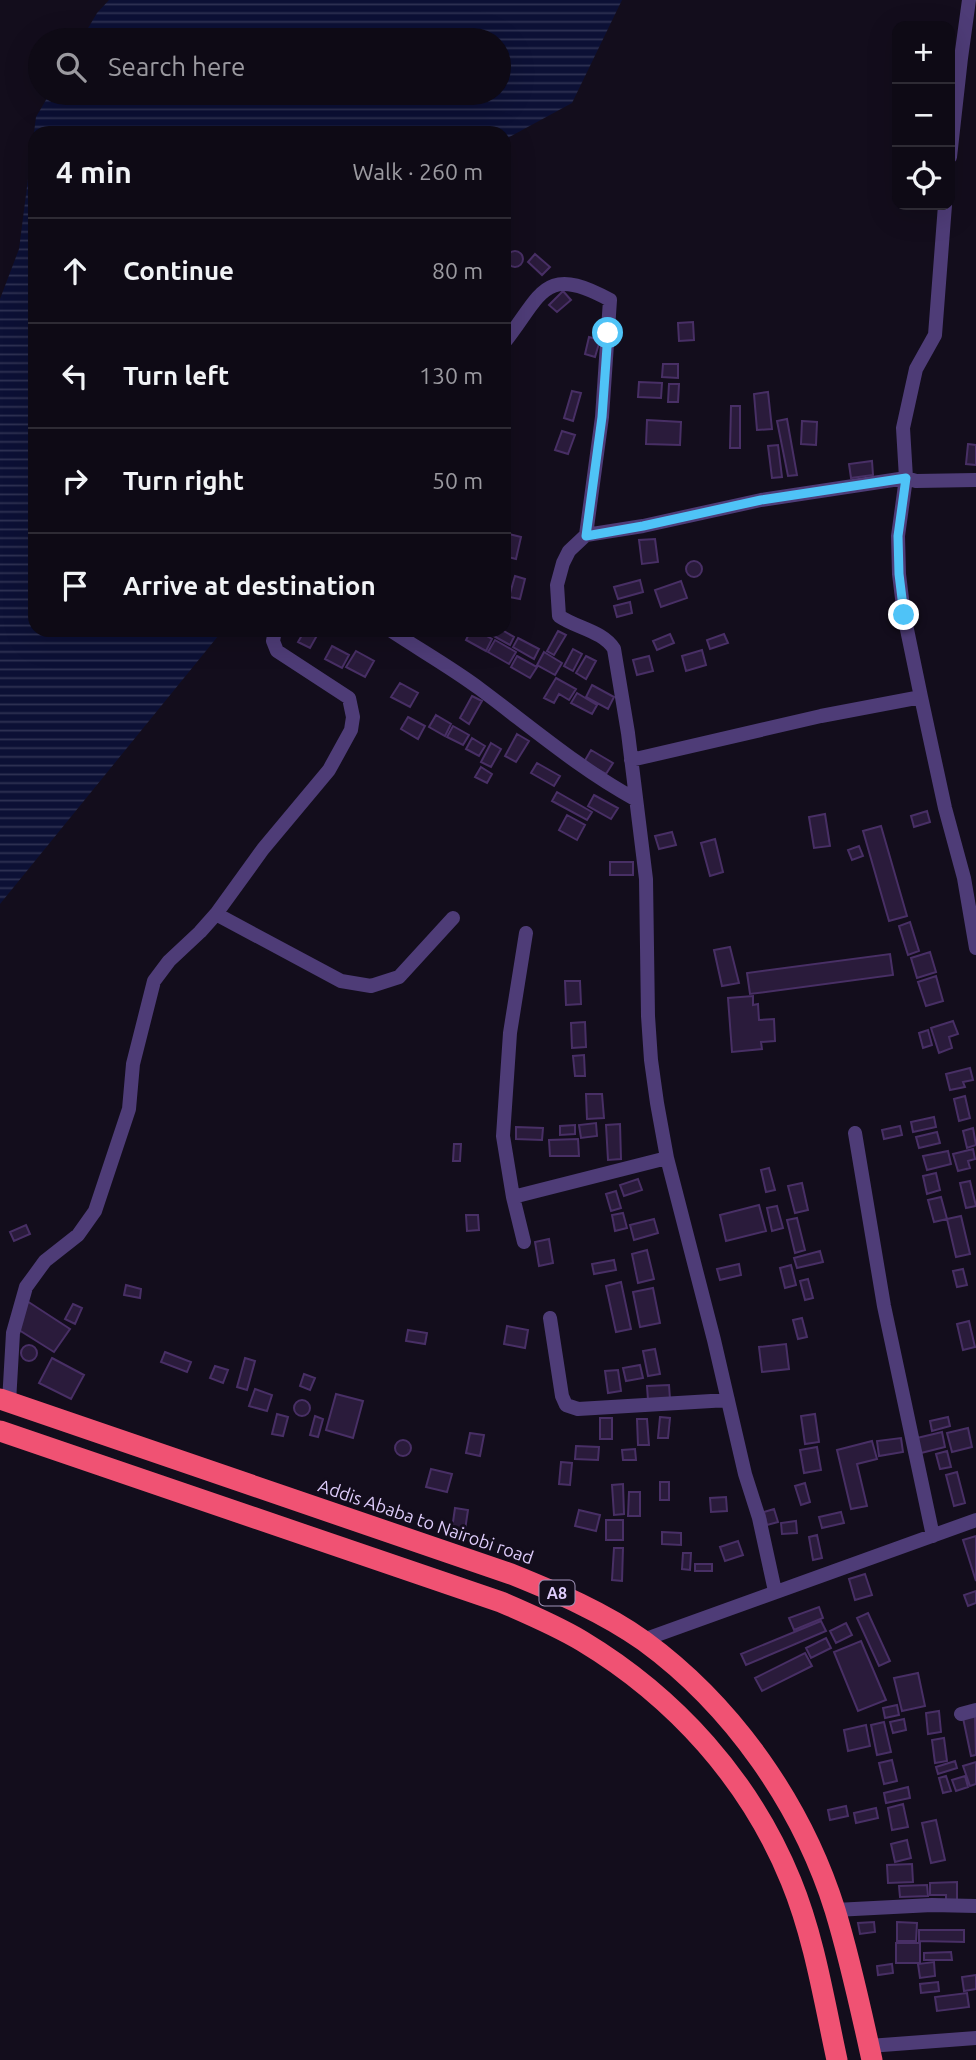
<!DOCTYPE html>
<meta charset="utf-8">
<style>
body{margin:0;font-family:Ubuntu,sans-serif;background:#17131e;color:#f1f3f6}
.controls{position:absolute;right:21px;top:21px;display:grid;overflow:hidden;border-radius:14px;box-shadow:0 7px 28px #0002}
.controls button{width:63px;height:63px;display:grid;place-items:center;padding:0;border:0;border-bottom:2px solid #2e2b34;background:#0e0a15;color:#f1f3f6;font:35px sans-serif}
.stop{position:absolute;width:21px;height:21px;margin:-16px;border:5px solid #4fc3f7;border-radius:50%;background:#fff}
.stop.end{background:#4fc3f7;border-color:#fff;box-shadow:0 2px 7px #0008}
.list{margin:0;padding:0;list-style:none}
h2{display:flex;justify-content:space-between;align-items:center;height:91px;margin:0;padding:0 28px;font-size:30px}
h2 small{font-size:23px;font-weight:400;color:#9b9aa0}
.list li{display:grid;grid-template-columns:46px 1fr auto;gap:21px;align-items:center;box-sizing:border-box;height:105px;padding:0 28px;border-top:2px solid #2e2b34}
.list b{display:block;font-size:26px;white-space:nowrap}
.list em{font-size:23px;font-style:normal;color:#9b9aa0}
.icon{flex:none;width:38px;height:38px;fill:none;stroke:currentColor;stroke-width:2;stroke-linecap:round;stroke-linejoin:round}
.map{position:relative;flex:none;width:976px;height:2060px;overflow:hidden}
.search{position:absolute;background:#0e0a15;box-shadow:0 7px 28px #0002;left:28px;top:28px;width:483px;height:77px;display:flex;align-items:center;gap:18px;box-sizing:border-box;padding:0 24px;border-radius:38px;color:#9b9aa0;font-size:26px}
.panel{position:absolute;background:#0e0a15;box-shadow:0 7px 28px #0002;left:28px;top:126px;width:483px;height:511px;border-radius:21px}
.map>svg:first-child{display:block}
.water{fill:url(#water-rules)}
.building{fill:#2a1b3b;stroke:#482f65;stroke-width:2}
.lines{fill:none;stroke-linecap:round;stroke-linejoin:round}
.street{stroke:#4e3c77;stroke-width:14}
.highway{stroke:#f05273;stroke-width:21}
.route{stroke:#4fc3f7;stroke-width:9}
.labels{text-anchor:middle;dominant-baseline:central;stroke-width:6;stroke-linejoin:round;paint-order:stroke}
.shield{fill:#130d1c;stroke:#a193b8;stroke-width:2}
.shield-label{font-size:16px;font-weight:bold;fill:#deccfb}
.street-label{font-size:18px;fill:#deccfb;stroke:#130d1c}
</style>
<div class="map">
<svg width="976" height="2060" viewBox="0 0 976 2060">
<defs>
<pattern id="water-rules" width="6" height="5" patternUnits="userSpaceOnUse" patternTransform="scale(1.75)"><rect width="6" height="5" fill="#0c1035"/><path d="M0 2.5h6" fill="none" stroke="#2f3253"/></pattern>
</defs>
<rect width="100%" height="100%" fill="#130d1c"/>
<path class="water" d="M109 0H622L572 103 504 140V133H35V630H223L0 904V299L19 249 36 117 50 93H499V40H81L97 13Z"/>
<path class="building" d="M507 259a8 8 0 1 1 16 0a8 8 0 1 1-16 0Z
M535 254 550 267 542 275 528 262Z
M563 291 571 300 557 312 549 305Z
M693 322 694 340 679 341 678 323Z
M589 337 600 340 595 357 585 354Z
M663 364H678V378L662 377Z
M639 382 662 383 661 398 638 397Z
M669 384H679L678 402H668Z
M572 391 581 393 573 421 564 418Z
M768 392 772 429 757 430 754 394Z
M731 406H740V448H730Z
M787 419 797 475 788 476 777 421Z
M647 420 681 422 680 445 646 444Z
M802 421 817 422 816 445 801 444Z
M562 431 575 435 568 454 555 450Z
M968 444 976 445V465L966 464Z
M778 445 782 477 772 478 768 446Z
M872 461 873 475 851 478 849 464Z
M509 534 521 537 516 559 504 556Z
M655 539 658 562 642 564 639 540Z
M686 569a8 8 0 1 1 16 0a8 8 0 1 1-16 0Z
M515 576 525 579 520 599 509 597Z
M640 580 643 592 618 599 614 587Z
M681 581 687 598 661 607 655 590Z
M630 602 632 613 617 617 614 606Z
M305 630H320L310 648 298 642Z
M471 630H476L492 639 486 651 466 640Z
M492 630H502L514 637 510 645 490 634Z
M558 631 566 635 554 655 547 651Z
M670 634 674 643 657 650 653 641Z
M724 634 728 643 710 649 707 640Z
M518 638 539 649 534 659 513 647Z
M495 640 516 652 509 664 488 652Z
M332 646 349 655 342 668 325 659Z
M573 649 582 654 573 671 564 666Z
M702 650 706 665 686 671 682 656Z
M356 651 374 661 365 677 346 667Z
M544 652 562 663 555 675 537 665Z
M517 656 537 667 530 678 511 667Z
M586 656 596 661 586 679 576 673Z
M649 656 653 671 637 675 633 660Z
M556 678 576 689 569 700 559 694 554 703 544 698Z
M400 683 418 693 410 707 391 697Z
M592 685 614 697 608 709 586 697Z
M577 693 597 705 592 714 571 703Z
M472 696 482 701 469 724 460 718Z
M436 715 451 724 445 736 429 727Z
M408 717 425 726 418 739 401 729Z
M453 726 469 735 463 745 447 737Z
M517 734 529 741 516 762 505 756Z
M472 738 485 746 479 756 466 749Z
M491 743 501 749 491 767 481 762Z
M591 750 613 763 606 774 584 762Z
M537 763 560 776 554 786 531 773Z
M481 767 492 774 487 783 475 777Z
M557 792 592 812 587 820 552 801Z
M594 795 618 808 611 819 588 806Z
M927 811 930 822 914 827 911 816Z
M825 814 830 846 814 848 809 817Z
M567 815 585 825 577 840 559 830Z
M881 826 907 916 889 921 863 831Z
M672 832 676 845 659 849 655 836Z
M715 839 723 872 710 876 701 843Z
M859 846 863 856 852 860 848 850Z
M610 862H633V875H610Z
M910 922 919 951 908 955 899 926Z
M730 947 739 983 722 986 714 950Z
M930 952 936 972 917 978 911 958Z
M890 954 893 975 750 994 747 973Z
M936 976 943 1001 926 1006 918 982Z
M565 981H580L581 1004 566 1005Z
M753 996V1005L758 1004 759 1020 774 1019 775 1041 761 1042 762 1049 732 1052 728 998Z
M953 1021 958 1034 949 1037 952 1048 939 1053 931 1028Z
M585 1022 586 1047 572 1048 571 1023Z
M928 1030 932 1045 923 1048 919 1033Z
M584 1055 585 1076H575L573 1056Z
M970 1068 973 1080 963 1082 965 1087 950 1090 946 1074Z
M586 1094H602L604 1118 587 1119Z
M965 1096 970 1118 959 1121 954 1099Z
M934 1117 936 1127 913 1132 911 1122Z
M596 1123 597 1136 581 1138 579 1125Z
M620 1124 621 1159 608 1160 606 1125Z
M575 1125V1134L560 1135V1126Z
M900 1126 902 1135 884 1139 882 1130Z
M516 1127 543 1128 542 1140 516 1139Z
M973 1128 976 1145 967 1148 963 1131Z
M937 1132 940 1143 919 1148 916 1137Z
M578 1139 579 1156H550L549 1140Z
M454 1144H461L460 1161H453Z
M973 1149 975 1159 968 1161 970 1168 958 1171 953 1154Z
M948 1151 951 1164 927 1170 923 1156Z
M769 1168 775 1190 766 1192 761 1170Z
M936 1173 940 1190 927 1194 923 1176Z
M638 1179 642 1190 624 1196 620 1185Z
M970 1181 976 1206 966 1208 960 1183Z
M802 1183 808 1210 795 1213 788 1186Z
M616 1191 621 1208 611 1211 606 1194Z
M941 1197 947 1219 934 1222 928 1200Z
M759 1205 766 1231 726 1241 720 1215Z
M777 1206 783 1228 772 1231 767 1208Z
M623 1213 627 1228 615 1231 612 1215Z
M466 1215H478L479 1230 467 1231Z
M961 1216 970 1254 956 1257 947 1219Z
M797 1218 805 1250 795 1253 787 1220Z
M654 1219 658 1233 634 1240 630 1225Z
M26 1225 30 1234 14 1241 10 1232Z
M549 1239 553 1263 539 1266 535 1242Z
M647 1250 654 1279 638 1283 632 1254Z
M820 1251 823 1262 797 1268 794 1258Z
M614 1260 616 1270 594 1274 592 1264Z
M739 1264 741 1275 720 1280 717 1269Z
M791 1265 796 1285 785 1288 780 1268Z
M963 1269 967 1285 957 1287 953 1271Z
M808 1279 813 1298 805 1300 800 1281Z
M621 1282 631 1329 616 1332 606 1286Z
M126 1285 141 1289 140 1298 124 1295Z
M653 1288 660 1323 640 1327 633 1292Z
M27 1301 70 1329 54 1352 11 1325Z
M73 1304 82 1308 75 1324 65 1319Z
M802 1318 807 1337 798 1339 793 1320Z
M969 1321 975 1347 963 1350 957 1324Z
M507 1326 528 1330 525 1348 504 1344Z
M408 1330 427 1333 425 1344 406 1341Z
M786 1344 789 1369 762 1372 759 1347Z
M21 1353a8 8 0 1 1 16 0a8 8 0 1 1-16 0Z
M655 1349 660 1374 648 1376 643 1351Z
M165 1352 191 1362 187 1372 161 1362Z
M52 1358 84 1375 71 1399 39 1383Z
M245 1358 255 1361 247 1390 237 1387Z
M640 1365 643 1378 626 1381 623 1368Z
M215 1366 228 1370 223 1383 210 1378Z
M618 1370 621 1391 608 1393 605 1371Z
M304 1374 315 1378 310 1390 300 1386Z
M669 1385 670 1399 648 1400 647 1386Z
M255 1389 272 1395 267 1411 249 1406Z
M336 1394 363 1401 353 1438 326 1430Z
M294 1408a8 8 0 1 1 16 0a8 8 0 1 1-16 0Z
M277 1414 288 1417 283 1436 272 1434Z
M815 1414 819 1442 805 1444 801 1416Z
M315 1416 323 1419 318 1437 310 1435Z
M660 1417 670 1418 668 1438H658Z
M948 1417 950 1426 932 1431 930 1421Z
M600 1418H612V1439H600Z
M637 1419H647L649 1445H638Z
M968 1428 972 1447 952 1452 947 1433Z
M942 1432 945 1447 921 1453 917 1438Z
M470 1433 484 1435 480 1456 466 1453Z
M901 1438 903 1452 879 1456 877 1441Z
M395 1448a8 8 0 1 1 16 0a8 8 0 1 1-16 0Z
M872 1441 877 1459 857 1464 867 1506 851 1509 837 1450Z
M576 1446 599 1447 598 1460 575 1459Z
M817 1447 821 1470 804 1473 800 1450Z
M635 1449 636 1460H623L622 1450Z
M947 1451 951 1467 940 1469 936 1454Z
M561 1462 572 1463 570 1485 559 1484Z
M431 1469 452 1474 447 1492 426 1487Z
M957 1472 965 1503 954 1506 946 1475Z
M660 1482H669V1500H660Z
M805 1483 810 1502 801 1505 795 1486Z
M623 1484 624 1514 614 1515 612 1485Z
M629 1492H640V1516H628Z
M726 1497 727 1511 711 1512 710 1498Z
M455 1508 468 1510 465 1530 452 1529Z
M774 1509 778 1522 767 1525 764 1512Z
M579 1510 600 1515 596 1531 575 1526Z
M841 1512 844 1523 822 1528 819 1517Z
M606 1520H623V1540H606Z
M796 1521 797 1533 782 1534 781 1523Z
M662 1532 681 1533V1545L662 1544Z
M817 1535 822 1558 813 1560 809 1537Z
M976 1536V1581L963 1540Z
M738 1541 743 1555 725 1561 720 1547Z
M614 1548H623L622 1581 612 1580Z
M683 1553H691L690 1570 682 1569Z
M695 1564H712V1571H695Z
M865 1574 872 1595 855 1600 849 1579Z
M976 1591V1603L968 1606 964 1595Z
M819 1607 823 1618 794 1630 789 1618Z
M868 1613 890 1661 879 1666 857 1618Z
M821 1621 826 1631 746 1665 741 1654Z
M846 1623 852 1635 836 1643 830 1631Z
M826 1638 831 1648 811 1658 806 1648Z
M861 1641 886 1700 858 1711 834 1652Z
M805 1653 812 1666 762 1691 755 1678Z
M918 1673 925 1706 902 1711 894 1678Z
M897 1705 899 1715 885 1718 883 1708Z
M939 1711 941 1732 928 1734 926 1713Z
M975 1715 976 1755 971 1756 963 1718Z
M904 1719 906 1730 893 1733 890 1722Z
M884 1722 891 1752 877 1755 871 1725Z
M866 1725 870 1746 848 1751 844 1730Z
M944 1738 947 1761 935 1763 932 1740Z
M892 1760 897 1781 884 1784 879 1763Z
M955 1761 957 1768 938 1774 936 1767Z
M976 1762V1784L970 1786 963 1766Z
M946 1776 951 1791 943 1793 939 1778Z
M965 1776 968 1787 956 1791 952 1780Z
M908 1787 910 1798 886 1803 884 1793Z
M903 1804 908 1827 892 1830 888 1808Z
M846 1806 848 1816 830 1820 828 1810Z
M876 1808 878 1818 856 1823 854 1813Z
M936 1820 945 1860 931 1863 922 1823Z
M907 1840 911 1858 895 1862 891 1844Z
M912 1864 913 1882 888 1883 887 1865Z
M957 1882V1904L946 1905V1895H930V1883Z
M927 1885 928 1896 900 1897 899 1886Z
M874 1922 875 1932 860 1934 858 1923Z
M897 1922 917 1923 916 1941H897Z
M919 1930H964V1942L919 1941Z
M896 1943H920V1963H896Z
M951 1952 952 1960H924V1953Z
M934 1962 935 1976 920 1978 918 1964Z
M892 1964 893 1973 878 1975 877 1966Z
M976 1975V1989L964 1991 962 1977Z
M938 1982 939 1991 921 1993 920 1984Z
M967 1993 969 2007 937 2011 935 1997Z"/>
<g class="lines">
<path class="street" d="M950 157 961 58 969 0
M945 205 935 335 916 369 903 428 906 478 898 536 899 574 904 615 921 697 945 808 964 878 976 948
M504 343C542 295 543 263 610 300L602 417 586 535
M390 630C420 650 452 668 480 689 531 727 580 769 635 799
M631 760 821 716 921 697
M216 914 341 981 371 986 399 977 453 918
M855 1133 884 1306 933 1536
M513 1197 503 1136 510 1033 526 933
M524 1242 513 1197 667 1158
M550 1318 562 1396 566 1405 578 1409 728 1400
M9 1402 13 1333 26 1287 45 1261 78 1235 95 1211 129 1109 133 1064 154 981 169 961 200 932 216 914 263 849 329 770 351 730 353 717 349 698 277 651 273 641 275 630
M775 1591 759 1518 745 1474 714 1340 667 1158 657 1103 651 1060 648 1016 646 879 628 733 614 649C603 631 576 628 559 616L557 585 563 563 569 551 586 535 643 526 761 500 906 478 916 481 976 480
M643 1640 976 1520
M961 1714 976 1710
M835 1910 932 1905 976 1906
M869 2046 976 2038"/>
<path class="highway" d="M0 1399 511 1574C558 1593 603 1612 644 1641 733 1706 802 1805 835 1910 850 1959 861 2010 872 2060
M0 1431 501 1602C529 1614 557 1626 582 1641 675 1697 750 1780 791 1881 814 1937 824 2000 837 2060"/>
</g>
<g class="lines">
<path class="route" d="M608 333 602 417 586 536 643 526 761 500 906 478 898 536 899 574 904 615"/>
</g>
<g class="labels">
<rect class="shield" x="539.5" y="1580.5" width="35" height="25" rx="5"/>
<g class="shield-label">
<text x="557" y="1593">A8</text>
</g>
<g class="street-label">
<text transform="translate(426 1521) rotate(19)">Addis Ababa to Nairobi road</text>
</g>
</g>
</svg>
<div class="controls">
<button>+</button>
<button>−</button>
<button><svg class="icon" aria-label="locate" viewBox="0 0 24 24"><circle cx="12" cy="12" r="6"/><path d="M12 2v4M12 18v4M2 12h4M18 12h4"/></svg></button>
</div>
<div class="stop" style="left:608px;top:333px"></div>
<div class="stop end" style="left:904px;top:615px"></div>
<div class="search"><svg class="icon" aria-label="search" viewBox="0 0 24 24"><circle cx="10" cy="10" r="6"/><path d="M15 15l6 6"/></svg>Search here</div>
<section class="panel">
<h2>4 min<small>Walk · 260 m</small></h2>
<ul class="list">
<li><svg class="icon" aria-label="ahead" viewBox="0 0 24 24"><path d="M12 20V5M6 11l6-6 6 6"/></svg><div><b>Continue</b></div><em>80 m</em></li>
<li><svg class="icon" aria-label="left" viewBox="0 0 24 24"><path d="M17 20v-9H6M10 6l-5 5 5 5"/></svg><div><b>Turn left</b></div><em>130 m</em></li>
<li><svg class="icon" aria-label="right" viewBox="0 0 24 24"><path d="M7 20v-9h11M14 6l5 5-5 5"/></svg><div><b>Turn right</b></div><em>50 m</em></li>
<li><svg class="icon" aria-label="arrive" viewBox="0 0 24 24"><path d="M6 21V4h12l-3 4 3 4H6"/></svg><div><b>Arrive at destination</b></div></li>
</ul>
</section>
</div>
